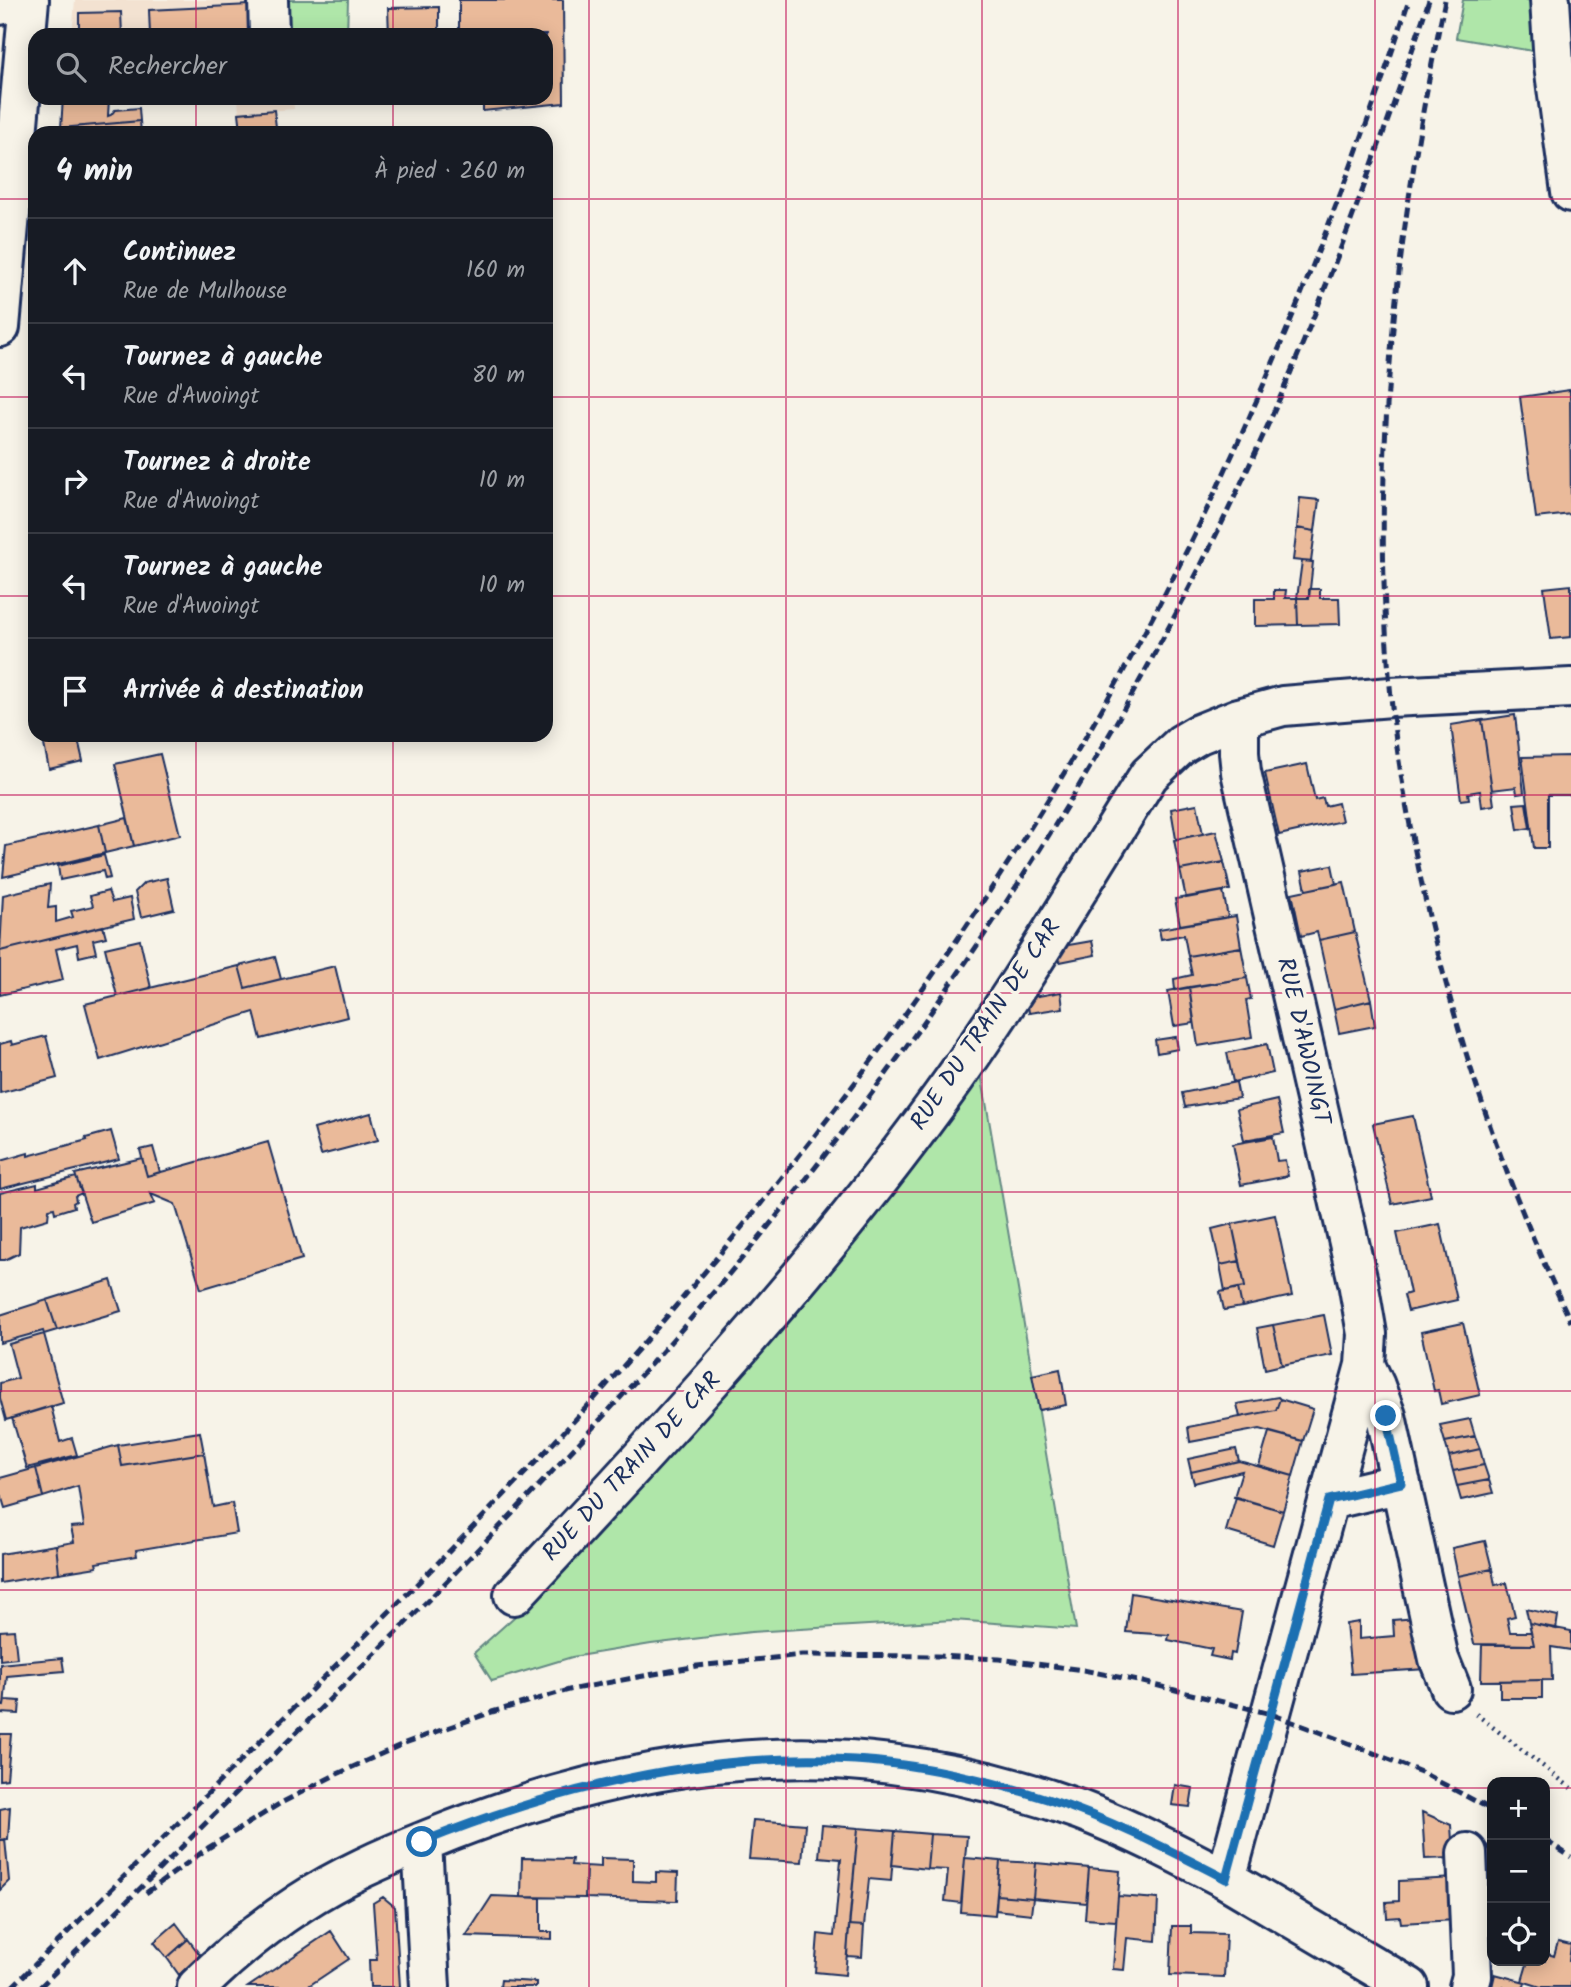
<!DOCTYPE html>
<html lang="fr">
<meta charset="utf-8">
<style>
body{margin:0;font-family:Kalam,sans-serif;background:#20242c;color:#f1f3f6}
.controls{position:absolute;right:21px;bottom:21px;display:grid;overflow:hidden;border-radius:14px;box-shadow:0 4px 18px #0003}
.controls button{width:63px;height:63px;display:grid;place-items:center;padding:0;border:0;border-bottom:2px solid #363941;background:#171b24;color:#f1f3f6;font:35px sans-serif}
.stop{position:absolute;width:21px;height:21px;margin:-16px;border:5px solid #1f6fb2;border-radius:50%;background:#fff}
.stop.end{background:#1f6fb2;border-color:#fff;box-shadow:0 2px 7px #0008}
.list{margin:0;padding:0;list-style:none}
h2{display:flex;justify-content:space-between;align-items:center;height:91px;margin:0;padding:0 28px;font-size:30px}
h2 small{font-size:23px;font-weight:400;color:#9ea1a6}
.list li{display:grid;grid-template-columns:46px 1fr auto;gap:21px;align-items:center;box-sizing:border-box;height:105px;padding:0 28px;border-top:2px solid #363941}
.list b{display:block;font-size:26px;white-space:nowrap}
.list p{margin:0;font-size:23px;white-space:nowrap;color:#9ea1a6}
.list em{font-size:23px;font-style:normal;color:#9ea1a6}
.icon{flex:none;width:38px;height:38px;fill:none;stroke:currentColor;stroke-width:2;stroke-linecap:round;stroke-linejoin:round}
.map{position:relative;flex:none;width:1571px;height:1987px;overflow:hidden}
.search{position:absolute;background:#171b24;box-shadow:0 4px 18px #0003;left:28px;top:28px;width:525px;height:77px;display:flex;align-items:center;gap:18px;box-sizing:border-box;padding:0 24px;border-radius:21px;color:#9ea1a6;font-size:26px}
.panel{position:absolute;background:#171b24;box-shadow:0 4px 18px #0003;left:28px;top:126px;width:525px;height:616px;border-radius:21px}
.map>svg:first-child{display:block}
.built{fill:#f3e2d1}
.green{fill:#afe6a9;stroke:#658a84;stroke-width:2}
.building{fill:#eaba9a;stroke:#1b2f5e;stroke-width:2}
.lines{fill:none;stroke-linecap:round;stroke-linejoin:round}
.minor-casing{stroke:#1b2f5e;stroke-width:44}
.major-casing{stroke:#1b2f5e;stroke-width:44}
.path{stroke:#1b2f5e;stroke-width:4.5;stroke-dasharray:2 5;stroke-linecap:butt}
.minor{stroke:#f7f3e8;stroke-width:38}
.major{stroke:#f7f3e8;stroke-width:38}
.rail{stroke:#1b2f5e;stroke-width:5;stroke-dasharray:10 5;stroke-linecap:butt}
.route{stroke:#1f6fb2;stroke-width:9}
.grid{fill:none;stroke:#c2185b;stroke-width:2;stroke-opacity:0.55}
.labels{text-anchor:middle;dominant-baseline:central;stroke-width:7;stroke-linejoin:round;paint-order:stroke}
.street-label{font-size:24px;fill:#1b2f5e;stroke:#f7f3e8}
</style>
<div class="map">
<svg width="1571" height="1987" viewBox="0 0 1571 1987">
<rect width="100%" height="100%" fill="#f7f3e8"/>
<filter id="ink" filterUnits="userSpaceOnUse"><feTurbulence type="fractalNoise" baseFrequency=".0143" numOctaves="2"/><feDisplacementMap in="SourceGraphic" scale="14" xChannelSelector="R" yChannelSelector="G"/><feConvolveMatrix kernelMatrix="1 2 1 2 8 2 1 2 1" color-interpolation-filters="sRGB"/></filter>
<g filter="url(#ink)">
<path class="built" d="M75 0H348L347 35H72Z
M238 98H293L294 109 239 113Z"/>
<path class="green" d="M288 0H348L347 35H290Z
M1463 0H1540L1545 53 1456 38Z
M979 1061 1076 1629 953 1620 751 1632 651 1644 572 1657 492 1681 474 1653 543 1591Z"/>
<path class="building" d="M459 0H563L564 103 483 111V98H546V35H482V32H459Z
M250 5 252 35H150L149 10Z
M439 7V35H389L388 8Z
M121 12 122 35H79V13Z
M63 98H109L108 116 111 115 115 110 139 108 140 121 61 128Z
M274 110 276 127 241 130 239 113Z
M140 121 141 133H60L61 128Z
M1570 390 1571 514 1536 518 1520 397Z
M1300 498 1319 500 1315 531 1297 528Z
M1297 528 1315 531 1311 562 1293 560Z
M1302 561 1313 562 1309 598H1297Z
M1571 585V637L1551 639 1544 588Z
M1309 589H1320V598H1339L1340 624 1298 625 1297 598H1309Z
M1274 590H1286L1285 598H1297L1298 625 1255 626V599H1274Z
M1515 715 1524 793 1517 794 1516 787 1492 790 1482 720Z
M1482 720 1494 805 1482 807 1480 791 1468 793 1469 799 1461 800 1451 725Z
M42 735H77L83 761 49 769Z
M160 754 180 835 134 846 115 764Z
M1571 756V795H1548V848H1534L1522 757Z
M1307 764 1315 800 1323 798 1325 806 1338 803 1342 821 1279 835 1265 773Z
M1526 803 1530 828 1518 830 1514 804Z
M1197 804 1203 834 1176 839 1171 809Z
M127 818 134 846 105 853 99 825Z
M99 825 105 853 3 877 6 846Z
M1216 831 1224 862 1180 870 1174 840Z
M104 855 110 878 105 879 103 871 60 880 58 866Z
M1224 862 1230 890 1186 898 1180 870Z
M1332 865 1336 884 1306 890 1302 871Z
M167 878 174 909 141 917 135 892 144 883Z
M1344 882 1355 932 1319 940 1317 932 1301 936 1292 893Z
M50 884 48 908 56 907V922L73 917 71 911 93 906 90 896 108 891 112 902 130 898 134 919 0 951 3 895Z
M1223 891 1228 917 1180 925 1175 899Z
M1236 916 1241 947 1188 956 1184 935 1161 939 1159 929Z
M103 926 106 937 93 940 96 953 79 957 77 944 56 949 63 980 0 995V951Z
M1355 932 1371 1000 1334 1009 1319 940Z
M140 940 151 988 117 996 105 948Z
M1092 941 1095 955 1060 962 1057 947Z
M1241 947 1247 978 1175 990 1174 979 1192 975 1188 956Z
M275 957 281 979 245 988 239 966Z
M239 966 245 988 335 966 347 1017 261 1039 254 1012 100 1060 85 1004Z
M1247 978 1251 999 1246 1000 1252 1037 1198 1046 1189 987Z
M1189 987 1194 1023 1174 1026 1168 991Z
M1061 992 1063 1008 1029 1013 1027 998Z
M1371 1000 1375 1026 1339 1033 1334 1009Z
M46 1036 57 1078 0 1093V1044L11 1041 12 1045Z
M1176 1037 1178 1049 1157 1053 1155 1040Z
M1267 1044 1273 1073 1233 1082 1227 1053Z
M1236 1082 1239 1098 1185 1107 1182 1093Z
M1277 1100 1284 1133 1244 1140 1237 1109Z
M371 1113 378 1140 321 1155 314 1129Z
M1413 1116 1431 1196 1392 1204 1373 1124Z
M111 1131 119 1159 0 1189V1161L28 1153V1156L87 1140 86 1138Z
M1273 1137 1277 1161 1285 1160 1288 1176 1241 1185 1233 1144Z
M268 1142 302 1259 201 1289 175 1204 151 1194 155 1203 91 1222 75 1174 142 1158 147 1176Z
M153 1147 160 1172 147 1176 140 1150Z
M76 1177 82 1193 75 1196 76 1201 73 1203 74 1207 55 1213 54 1208 49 1209 48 1219 20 1227 19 1253 5 1260H0V1193L37 1184V1188Z
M1275 1215 1292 1296 1242 1307 1238 1288 1245 1287 1232 1224Z
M1232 1224 1240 1261 1220 1265 1212 1229Z
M1440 1224 1457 1300 1408 1311 1404 1295 1410 1293 1397 1233Z
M1240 1261 1245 1287 1225 1291 1220 1265Z
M111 1280 121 1311 57 1330 47 1300Z
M1238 1288 1242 1307 1224 1310 1220 1292Z
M47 1300 57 1330 44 1334 43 1331 0 1343V1315Z
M1324 1315 1332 1355 1282 1365 1273 1325Z
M1463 1323 1480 1395 1441 1404 1438 1390 1434 1391 1421 1332Z
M1273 1325 1282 1365 1265 1369 1257 1328Z
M44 1334 63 1403 6 1420 0 1398V1383L18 1378 9 1344Z
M1060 1369 1066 1405 1039 1410 1032 1375Z
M1278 1397 1280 1399 1276 1410 1240 1417 1237 1404Z
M1280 1399 1313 1409 1303 1441 1260 1429 1190 1442 1188 1427 1276 1410Z
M51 1406 60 1442 72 1438 77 1455 27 1468 12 1418Z
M1470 1419 1475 1436 1445 1442 1440 1425Z
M200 1432 204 1453 122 1466 118 1445Z
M1269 1432 1303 1441 1293 1476 1259 1466Z
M1475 1436 1480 1449 1449 1456 1445 1442Z
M118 1445 122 1466 204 1453 213 1507 232 1503 237 1533 136 1550 137 1556 96 1563 97 1567 59 1573 56 1545 74 1542 71 1527 84 1526 78 1486 43 1497 36 1468Z
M1236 1449 1239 1461 1191 1472 1188 1459Z
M1480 1449 1484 1465 1453 1471 1449 1456Z
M1239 1461 1293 1476 1283 1511 1234 1497 1242 1471 1194 1483 1191 1472Z
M1484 1465 1489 1480 1457 1486 1453 1471Z
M36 1468 43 1497 5 1508 0 1492V1478Z
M1489 1480 1493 1493 1461 1500 1457 1486Z
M1236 1497 1283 1511 1273 1545 1226 1531Z
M1485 1541 1492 1569 1458 1576 1452 1548Z
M56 1545 59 1573 0 1583V1554Z
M1492 1569 1495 1585 1507 1583 1515 1616 1507 1618 1510 1632H1531L1534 1645 1474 1644 1458 1576Z
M1131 1593 1242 1612 1235 1654 1231 1653 1230 1660 1210 1656 1212 1649 1168 1640 1169 1635 1126 1632Z
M1526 1609 1558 1616 1556 1629 1529 1623Z
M1416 1618 1426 1669 1351 1674 1346 1624 1359 1622V1639L1394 1636 1393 1620Z
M1529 1623 1571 1631V1650L1551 1647 1552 1680 1481 1681 1482 1645H1534Z
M14 1630 17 1658 0 1660V1631Z
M62 1658 64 1671 7 1676 4 1706 0 1705V1664Z
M1542 1680V1698H1500V1681Z
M5 1700 20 1701 19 1714 0 1713V1705L4 1706Z
M0 1734H11L7 1779 0 1780Z
M1175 1785 1193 1788 1190 1807 1172 1805Z
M10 1807 8 1839 0 1840V1809Z
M1422 1812 1451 1825 1453 1858 1425 1859Z
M753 1820 805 1824 802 1862 749 1859Z
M822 1825 858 1828 845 1975 815 1972 818 1934 834 1936 841 1859 819 1857Z
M858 1828 895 1831 891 1881 869 1879 864 1926 849 1925Z
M895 1831 930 1834 927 1869 892 1865Z
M930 1834 967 1836 961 1903 945 1901 948 1870 927 1869Z
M5 1839 9 1881 0 1890V1840Z
M1488 1846 1492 1849V1900H1489Z
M522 1858 572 1859 571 1865 586 1866 585 1898 521 1897Z
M601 1858 633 1859V1881L656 1882V1872L678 1873 677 1901 585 1898 586 1866 601 1867Z
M965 1858 1000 1861 995 1915 961 1912Z
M1000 1861 1036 1863 1033 1898 997 1895Z
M1036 1863 1089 1868 1086 1903 1033 1898Z
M1089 1868 1120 1871 1116 1921 1085 1919Z
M1455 1878 1456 1920 1401 1923 1400 1917 1387 1918 1386 1902 1399 1901V1881Z
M997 1895 1033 1898 1031 1914 996 1910Z
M492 1896 541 1898V1932H552V1939L466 1936Z
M1118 1896 1158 1899 1156 1941 1127 1938 1124 1970 1113 1969Z
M383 1897 395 1907 400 1987H370L369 1960H377L373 1903Z
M176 1923 188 1939 167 1958 154 1942Z
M849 1925 864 1926 862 1957 847 1956Z
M1172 1926H1191V1933L1226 1934 1224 1977 1170 1975Z
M331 1931 349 1959 307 1987H248Z
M188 1939 200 1955 179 1975 167 1958Z
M1558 1942 1571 1945 1569 1961H1571V1987H1541L1522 1981 1528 1961H1545V1953L1554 1956Z
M1495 1974 1525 1982 1524 1987H1492Z
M501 1980 536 1982V1987H500Z"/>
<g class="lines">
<g class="minor-casing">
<path id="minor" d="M268 0 269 35
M1550 0 1554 65 1571 192
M1239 718V753L1241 772 1358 1282 1367 1334 1365 1365 1226 1879 1409 1987
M1365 1365 1375 1386 1386 1416 1439 1659 1451 1689
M1329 1500 1401 1483
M514 1595C662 1437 809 1278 937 1103 1014 998 1080 885 1149 775L1182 744 1199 734 1239 718 1283 706 1391 697 1571 688
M422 1842 430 1987
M1467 1853 1472 1976 1469 1987
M197 1987C228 1956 263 1927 300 1903 341 1876 385 1857 430 1839 573 1781 736 1743 891 1764 956 1772 1019 1788 1080 1810 1130 1829 1178 1854 1226 1879"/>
</g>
<g class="major-casing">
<path id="major" d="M0 5V0
M0 327 29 0"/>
</g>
<path class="path" d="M1476 1714 1571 1788"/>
<use href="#minor" class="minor"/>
<use href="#major" class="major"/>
<path class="rail" d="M1445 0C1396 229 1369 463 1391 697 1397 760 1409 823 1422 885 1455 1036 1504 1182 1571 1322
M1545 1840 1571 1857
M146 1893 208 1848 281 1803 333 1776 405 1743 492 1712 569 1690 697 1666 802 1655 936 1656 999 1659 1083 1670 1143 1682 1271 1714 1351 1744 1421 1772 1492 1810
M12 1987C127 1874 241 1761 354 1647 441 1560 529 1472 611 1380 806 1162 981 926 1124 670 1204 526 1271 375 1330 221 1358 148 1385 75 1409 0
M40 1987C137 1892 233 1796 329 1700 428 1601 526 1502 620 1398 723 1286 819 1167 908 1044 1055 842 1182 622 1282 393 1337 264 1385 133 1429 0"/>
</g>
</g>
<g class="lines" filter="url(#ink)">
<path class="route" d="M422 1842C559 1787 707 1751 855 1760 920 1764 985 1779 1047 1799 1109 1819 1168 1849 1226 1879L1329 1500 1401 1483 1386 1416"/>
</g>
<path class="grid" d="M196 0V35M393 0V35M589 0V1987M786 0V1987M982 0V1987M1178 0V1987M1375 0V1987M196 98V133M393 98V133M0 199H35M546 199H1571M0 397H35M546 397H1571M0 596H35M546 596H1571M196 735V1987M393 735V1987M0 795H1571M0 993H1571M0 1192H1571M0 1391H1571M0 1590H1571M0 1788H1492M1545 1788H1571"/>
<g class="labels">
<g class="street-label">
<text transform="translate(986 1025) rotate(-56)">RUE DU TRAIN DE CAR</text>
<text transform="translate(1303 1041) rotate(77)">RUE D'AWOINGT</text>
<text transform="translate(632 1467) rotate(-47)">RUE DU TRAIN DE CAR</text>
</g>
</g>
</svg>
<div class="controls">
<button>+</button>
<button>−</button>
<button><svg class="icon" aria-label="locate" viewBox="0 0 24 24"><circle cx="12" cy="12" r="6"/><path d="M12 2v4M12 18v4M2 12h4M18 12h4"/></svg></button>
</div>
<div class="stop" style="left:422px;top:1842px"></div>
<div class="stop end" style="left:1386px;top:1416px"></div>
<div class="search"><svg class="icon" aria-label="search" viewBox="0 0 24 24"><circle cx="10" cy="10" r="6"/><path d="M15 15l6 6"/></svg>Rechercher</div>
<section class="panel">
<h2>4 min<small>À pied · 260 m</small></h2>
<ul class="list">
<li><svg class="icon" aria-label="ahead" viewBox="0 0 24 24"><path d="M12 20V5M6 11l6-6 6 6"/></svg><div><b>Continuez</b><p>Rue de Mulhouse</p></div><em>160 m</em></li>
<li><svg class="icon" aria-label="left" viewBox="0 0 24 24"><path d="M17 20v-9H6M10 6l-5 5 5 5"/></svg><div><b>Tournez à gauche</b><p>Rue d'Awoingt</p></div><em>80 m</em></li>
<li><svg class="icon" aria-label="right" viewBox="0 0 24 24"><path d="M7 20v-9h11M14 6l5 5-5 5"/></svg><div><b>Tournez à droite</b><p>Rue d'Awoingt</p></div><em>10 m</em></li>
<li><svg class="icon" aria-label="left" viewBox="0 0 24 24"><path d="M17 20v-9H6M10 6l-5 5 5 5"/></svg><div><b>Tournez à gauche</b><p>Rue d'Awoingt</p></div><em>10 m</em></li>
<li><svg class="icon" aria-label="arrive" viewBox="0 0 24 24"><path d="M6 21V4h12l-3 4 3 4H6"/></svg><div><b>Arrivée à destination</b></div></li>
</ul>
</section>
</div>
